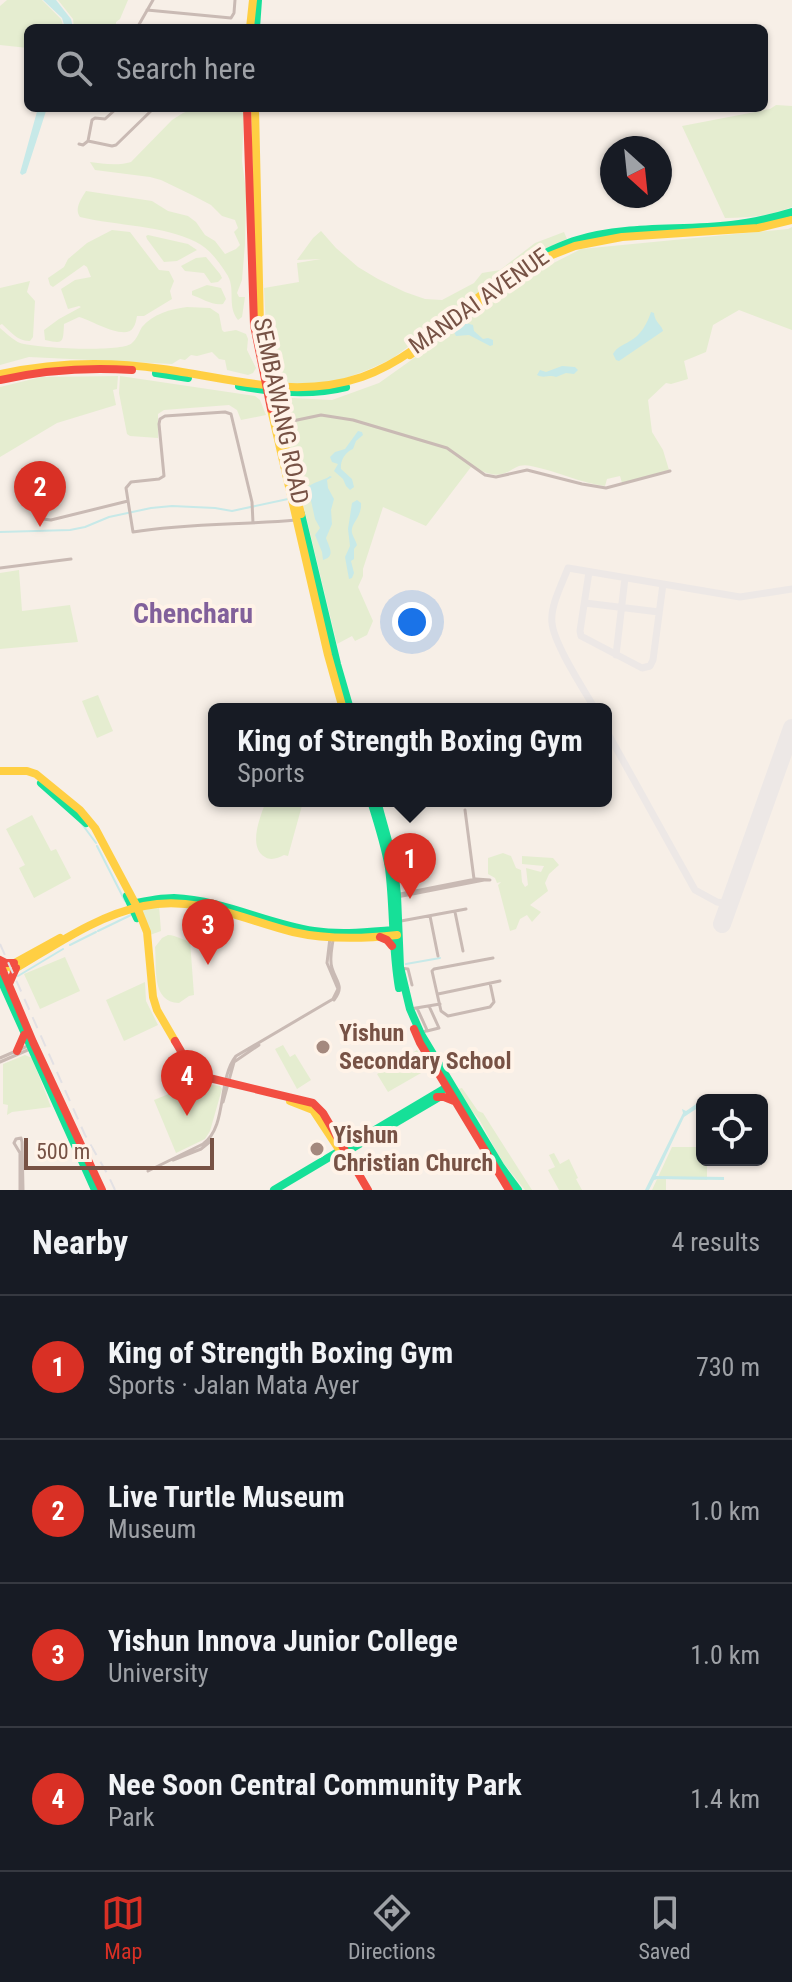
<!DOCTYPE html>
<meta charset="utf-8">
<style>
body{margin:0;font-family:"Roboto Condensed",sans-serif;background:#20242c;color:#f1f3f6}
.controls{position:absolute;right:24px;bottom:24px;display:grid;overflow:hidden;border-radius:12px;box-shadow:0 2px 6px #0004}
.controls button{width:72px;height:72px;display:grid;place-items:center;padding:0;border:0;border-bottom:2px solid #363941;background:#171b24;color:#f1f3f6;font:40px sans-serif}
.compass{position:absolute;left:600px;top:136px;width:72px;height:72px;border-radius:50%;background:#171b24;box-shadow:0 2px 6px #0004;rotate:153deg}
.scale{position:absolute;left:24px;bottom:20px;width:190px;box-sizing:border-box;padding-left:8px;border:4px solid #775245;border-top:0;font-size:22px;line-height:28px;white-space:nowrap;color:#775245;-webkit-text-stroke:6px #fff3e8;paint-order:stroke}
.you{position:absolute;left:412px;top:622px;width:28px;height:28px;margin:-20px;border:6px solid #fff;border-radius:50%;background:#1a73e8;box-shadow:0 0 0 12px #1a73e833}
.badge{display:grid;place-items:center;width:52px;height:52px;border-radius:50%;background:#d93025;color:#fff;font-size:26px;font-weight:700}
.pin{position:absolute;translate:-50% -66px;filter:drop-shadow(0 2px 4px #0008)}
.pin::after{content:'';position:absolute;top:42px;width:28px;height:24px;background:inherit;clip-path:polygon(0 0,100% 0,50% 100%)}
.popup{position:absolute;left:208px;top:703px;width:404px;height:104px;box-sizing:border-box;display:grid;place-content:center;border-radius:12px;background:#171b24;filter:drop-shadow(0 2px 6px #0005);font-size:26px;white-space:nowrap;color:#9ea1a6}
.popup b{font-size:30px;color:#f1f3f6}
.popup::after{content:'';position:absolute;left:50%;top:100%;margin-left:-16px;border:16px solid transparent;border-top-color:#171b24}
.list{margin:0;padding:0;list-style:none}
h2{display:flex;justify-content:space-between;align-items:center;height:104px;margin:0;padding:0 32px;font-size:34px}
h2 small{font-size:26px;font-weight:400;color:#9ea1a6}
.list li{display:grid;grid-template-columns:52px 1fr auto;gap:24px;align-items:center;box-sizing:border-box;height:144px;padding:0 32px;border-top:2px solid #363941}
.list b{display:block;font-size:30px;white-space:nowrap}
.list p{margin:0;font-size:26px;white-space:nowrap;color:#9ea1a6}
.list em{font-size:26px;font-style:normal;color:#9ea1a6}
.icon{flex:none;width:44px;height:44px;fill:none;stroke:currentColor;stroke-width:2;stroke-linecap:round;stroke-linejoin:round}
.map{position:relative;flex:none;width:792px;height:1190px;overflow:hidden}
.search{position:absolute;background:#171b24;box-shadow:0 2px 6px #0004;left:24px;right:24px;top:24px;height:88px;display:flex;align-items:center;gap:20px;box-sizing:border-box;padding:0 28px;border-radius:12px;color:#9ea1a6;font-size:30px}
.sheet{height:680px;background:#171b24}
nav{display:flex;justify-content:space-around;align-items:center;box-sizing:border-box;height:112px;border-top:2px solid #363941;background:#171b24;font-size:22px;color:#9ea1a6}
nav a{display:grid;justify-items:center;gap:4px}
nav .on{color:#d93025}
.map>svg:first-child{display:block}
.green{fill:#e5edd0}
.water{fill:#c7e9e8}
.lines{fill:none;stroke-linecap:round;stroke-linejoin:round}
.stream{stroke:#c7e9e8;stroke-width:2}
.taxiway{stroke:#ede8e6;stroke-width:7}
.runway{stroke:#ede8e6;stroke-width:18}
.street{stroke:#c9bab4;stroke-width:3}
.fast{stroke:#16e098;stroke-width:8}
.slow{stroke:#ffcf43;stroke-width:8}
.jam{stroke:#f24e42;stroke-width:8}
.rail{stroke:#e3e1e4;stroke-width:2;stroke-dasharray:12 8;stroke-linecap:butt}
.poi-dot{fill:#a4897e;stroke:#fff3e8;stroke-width:3}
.labels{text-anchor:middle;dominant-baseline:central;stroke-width:8;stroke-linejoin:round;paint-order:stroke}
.street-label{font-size:24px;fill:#775245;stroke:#fff3e8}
.poi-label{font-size:24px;font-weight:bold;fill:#775245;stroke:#fff3e8;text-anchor:start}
.quarter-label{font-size:28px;font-weight:bold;fill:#81609b;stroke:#fff3e8}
</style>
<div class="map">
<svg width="792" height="1190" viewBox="0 0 792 1190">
<rect width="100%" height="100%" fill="#f7efe7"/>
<path class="green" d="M7 0H42L61 19 64 28H28V48L0 45V6Z
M58 0H128L120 19 116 22V28H74L73 19Z
M776 105 792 106V207C769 216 749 218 725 218L682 126 770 109Z
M196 108H243L244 109 242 161 246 191 245 244 242 280 237 293 239 297H245L242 317 238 320C226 305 237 288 226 273 219 262 209 248 196 242 163 225 117 226 80 217 74 209 81 199 86 191L152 201 168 211 188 216 196 222 205 235 215 241 225 254 236 249 240 245 234 232 238 228 235 220 222 216 211 205 192 195 161 180 150 177 95 170 90 162C103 164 119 166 131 162L172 120 183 113Z
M792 227V330L739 310 713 325 706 352 684 361 688 379 671 384 666 383 648 400 652 432 663 450 669 470 622 483 620 476 607 479 605 486C580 483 557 471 531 466 516 463 514 471 502 474 492 477 480 470 471 467L426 526 383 507 363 569V576L358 587 373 621 367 635 355 641 352 636 337 644 281 413 282 403 292 398 332 400 379 383 532 274 581 249 788 229Z
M112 230 130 232 159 270 169 271 174 281 170 291 172 299 144 316H137C136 320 136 324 133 328 125 341 91 320 79 317L64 324C63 343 64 344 45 340L44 330 59 319 81 307 79 306 68 309 61 289 75 280 91 277 87 267 84 265 53 287 50 285 48 278 64 267 68 259 87 243Z
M321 231 336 248 358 267 378 279 405 292 425 299 442 300 474 283 482 273 500 270 535 243 564 232 567 239 555 244 517 266 393 358C369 371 296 402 275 376 266 365 265 342 263 327H266L264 288 299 282 297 263 321 259 297 260 313 238Z
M148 235 188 244 197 250 177 261 164 262 147 239 146 236Z
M206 257 220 274 222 278 218 282 211 283 204 273 185 271 181 266 196 258Z
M30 281 27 292 35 301 33 337 30 341C18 342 10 331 2 324L0 325V288Z
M207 285 221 288 226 299 223 304C213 306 201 298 192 295V291Z
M187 307 210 308 219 314 222 330 224 332 236 330 246 334 248 339 247 350 256 368 253 373 248 375 227 370 225 360 219 359 212 352 197 356 191 355 185 360 180 359 172 364 29 357 0 365V328C6 333 13 340 20 343 34 348 123 353 132 343 137 339 139 332 142 327 153 314 170 309 187 307Z
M118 376 117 389 113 390 116 405 57 423 0 457V387L41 377Z
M120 376 255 396 260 400 266 415 241 420 237 410 229 405 164 410 158 414V438L130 436 127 434 119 393Z
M19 570 22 611 70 605 78 642 0 649V573Z
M98 695 113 731 97 738 82 701Z
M266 801 303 802 288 856 284 855C278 858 271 861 265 857 247 847 261 815 266 801Z
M32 815 51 851 56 849 71 878 34 898 19 868 25 865 6 829Z
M503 853 511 856 516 868 521 870 522 882 525 887 528 885 526 868 541 872 544 866 522 864V856L553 858 559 865 549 874 545 883 548 891 530 905 541 912 532 922 527 915 520 919 516 929 510 931 498 885 501 882 497 883 495 878 488 874V858Z
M159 906 161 931 150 935 140 909Z
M168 935C177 935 183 941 190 941L194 995 189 996 179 1003C151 1002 157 968 155 947L162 938Z
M65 957 80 991 40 1009 24 974Z
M145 982 146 1001 158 1025 124 1041 106 1000Z
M283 1045 290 1057 295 1054 311 1080 297 1089 275 1049Z
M417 1050 428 1069 388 1092 377 1074Z
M25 1055 32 1058 51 1107 12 1112 7 1115 8 1105 3 1104V1064Z
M190 1078 198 1083 220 1086 222 1089 210 1131 205 1139 176 1153 154 1100 186 1087Z
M462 1088 478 1111 483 1113 532 1190H525L501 1160 479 1119 472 1111 458 1089Z
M672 1147H697L702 1150V1160H707V1180L666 1179V1190H652Z
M554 1153 560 1164 569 1159 578 1178 576 1179 582 1190H559L548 1170 555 1167 549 1155Z"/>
<path class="water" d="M43 0H56L71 19 73 28H65L62 18Z
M38 108H47L26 173 22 175 20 173Z
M651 312 654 313C655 323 662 325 663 331L619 361 616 360 613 354C618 346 622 346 630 341 641 335 647 324 651 312Z
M466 323 473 325 474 331 483 339 488 338 493 340V345L490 346 469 335 456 336 454 332Z
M562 366 575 367 578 370 574 374 566 373 556 377C550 374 544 379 537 375L540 370 546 372Z
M358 431 362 432 363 435 356 441 353 449C345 452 340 461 341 469L352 479 354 487 350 490 346 486 343 479 334 471 338 464 332 462 330 457 335 452 345 449Z
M330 476 332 477 327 480 328 488 334 499 331 510 332 524 326 538C329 547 336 556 323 560L322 552 315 535 320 528 315 519 308 487C315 481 323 481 330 476Z
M357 500 361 503C362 518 350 523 352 533 353 537 356 541 357 545L354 549V559L351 561 354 573 352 578 349 579 345 557 350 546 348 529 352 503Z
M702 1100V1105L684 1117 656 1176 724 1177V1180L658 1179 654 1180 649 1190H645L683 1113 682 1109 686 1111Z"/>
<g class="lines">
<path class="stream" d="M0 532 70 530 85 527 109 517 151 508 172 506 215 508 232 511 288 499
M79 820 96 843
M97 846 125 901
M98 931 131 915
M70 945 96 932
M406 964 440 958
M18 976 63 949"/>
<path class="taxiway" d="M589 572 580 631 581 636 642 668 650 666 653 660 663 584
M585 603 659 612
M616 655 625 578
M595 709C583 688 554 644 552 623 550 606 562 584 568 568L740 597 792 589
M606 730 695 890 717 902 729 904"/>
<path class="runway" d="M722 924 792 728"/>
<path class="street" d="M147 10 231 18 234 13 235 0
M137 28 153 0
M88 141 112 146 116 145 154 108
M88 141 92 120 95 118 105 119 117 108
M79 144 83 145 88 141
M283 423 321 415 353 420 447 448 485 475 496 477 527 470 582 484 606 488 670 471
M42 519 51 520 128 501
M253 523 252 502 231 414 225 412 165 416 160 419 159 424 164 476 159 479 131 482 126 488 133 532C187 523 242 525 296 520
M0 568 71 559
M465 810 474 879
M400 894 476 879 490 880
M397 897 484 880
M455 912 463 951
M430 916 438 956
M401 921 466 909
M333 940C332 948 329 959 332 968 336 982 345 986 334 1000
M400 968 408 969 412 985
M490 983 494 1002 490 1007 448 1016 441 1011 432 971 434 969 493 958
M438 994 500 981
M417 1008 427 1030 421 1034
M410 1009 440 1004
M427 1031 439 1028 429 1006
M0 1058 30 1045
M0 1062 30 1049
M223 1102 234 1062 259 1045
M21 1138 22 1142 23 1190
M173 1160 201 1149 212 1140
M148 1171 203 1144C228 1126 217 1080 236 1056L333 999 338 989 327 963 330 938
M20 1190V1153L14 1143 16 1139 21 1138"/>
<path class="fast" d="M256 28 258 0
M526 263C543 254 559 245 577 240 627 225 680 231 731 225 752 223 772 218 792 212
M156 373 188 378
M239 386C275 392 310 396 346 387
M301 514 337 664 350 709
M41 783 86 823
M371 801C378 823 385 845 389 868 394 908 392 948 399 988
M377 801 393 859 397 895 400 967 410 1009 421 1034 501 1167 518 1190
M127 896 137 918
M131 904C145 901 159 898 174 898 223 900 267 924 314 931 341 935 368 932 395 930
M0 978 95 1190
M344 1153 441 1096
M274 1190 449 1086"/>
<path class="slow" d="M250 28 253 0
M255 108 260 326 268 373 301 514
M410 355 511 280 547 257 575 246 622 237 758 228 792 220
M0 374C55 362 108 361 163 369 230 378 295 400 362 377 425 355 469 296 526 263
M271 409 328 655 343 709
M0 771H27L36 774 80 810 95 828 137 907 147 932 153 997 157 1010 175 1041
M13 970C54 946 97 915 144 906 197 895 244 920 293 932 328 940 362 939 397 935
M0 971 60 938
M290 1101 313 1110 348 1163"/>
<path class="jam" d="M247 108 254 325 271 409
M0 380C44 370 87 367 132 370
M380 937 387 940 392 946
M0 960 6 963H14
M0 964 33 1042 102 1190
M9 984 16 968
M414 1029 420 1043 509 1190
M175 1041 192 1070 201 1076 313 1103 323 1113 368 1190
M17 1051 24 1035
M437 1097H444L454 1101"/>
<path class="rail" d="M0 944 85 1135 108 1175 115 1190"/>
</g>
<g class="poi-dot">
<circle cx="323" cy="1047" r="8"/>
<circle cx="317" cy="1149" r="8"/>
</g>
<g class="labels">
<g class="street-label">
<text transform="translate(479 301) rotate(-35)">MANDAI AVENUE</text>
<text transform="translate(281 411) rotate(78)">SEMBAWANG ROAD</text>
</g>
<g class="poi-label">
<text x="339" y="1033">Yishun<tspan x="339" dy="28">Secondary School</tspan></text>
<text x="333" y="1135">Yishun<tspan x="333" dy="28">Christian Church</tspan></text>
</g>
<g class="quarter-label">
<text x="193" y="613">Chencharu</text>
</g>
</g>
</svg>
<div class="controls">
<button><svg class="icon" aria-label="locate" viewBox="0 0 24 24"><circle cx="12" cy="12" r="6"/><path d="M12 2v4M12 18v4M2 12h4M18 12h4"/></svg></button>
</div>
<svg class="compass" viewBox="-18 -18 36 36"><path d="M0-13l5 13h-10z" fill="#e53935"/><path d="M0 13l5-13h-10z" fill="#9ea1a6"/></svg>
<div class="scale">500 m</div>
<div class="you"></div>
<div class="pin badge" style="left:410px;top:899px">1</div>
<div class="popup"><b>King of Strength Boxing Gym</b>Sports</div>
<div class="pin badge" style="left:40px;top:527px">2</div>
<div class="pin badge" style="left:208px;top:965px">3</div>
<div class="pin badge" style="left:187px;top:1116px">4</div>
<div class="search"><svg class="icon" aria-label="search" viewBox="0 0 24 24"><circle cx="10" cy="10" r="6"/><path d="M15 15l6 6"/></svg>Search here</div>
</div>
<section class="sheet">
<h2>Nearby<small>4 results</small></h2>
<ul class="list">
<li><span class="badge">1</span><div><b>King of Strength Boxing Gym</b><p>Sports · Jalan Mata Ayer</p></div><em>730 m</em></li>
<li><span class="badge">2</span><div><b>Live Turtle Museum</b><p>Museum</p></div><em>1.0 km</em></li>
<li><span class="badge">3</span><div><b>Yishun Innova Junior College</b><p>University</p></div><em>1.0 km</em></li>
<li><span class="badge">4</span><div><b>Nee Soon Central Community Park</b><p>Park</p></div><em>1.4 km</em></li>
</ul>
</section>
<nav>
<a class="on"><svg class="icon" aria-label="map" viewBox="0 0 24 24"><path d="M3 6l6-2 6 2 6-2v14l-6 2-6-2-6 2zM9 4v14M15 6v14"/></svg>Map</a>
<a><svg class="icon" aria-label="directions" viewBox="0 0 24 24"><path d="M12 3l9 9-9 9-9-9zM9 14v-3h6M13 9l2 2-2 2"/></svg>Directions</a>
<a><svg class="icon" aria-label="saved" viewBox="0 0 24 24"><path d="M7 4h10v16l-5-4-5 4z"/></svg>Saved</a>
</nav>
